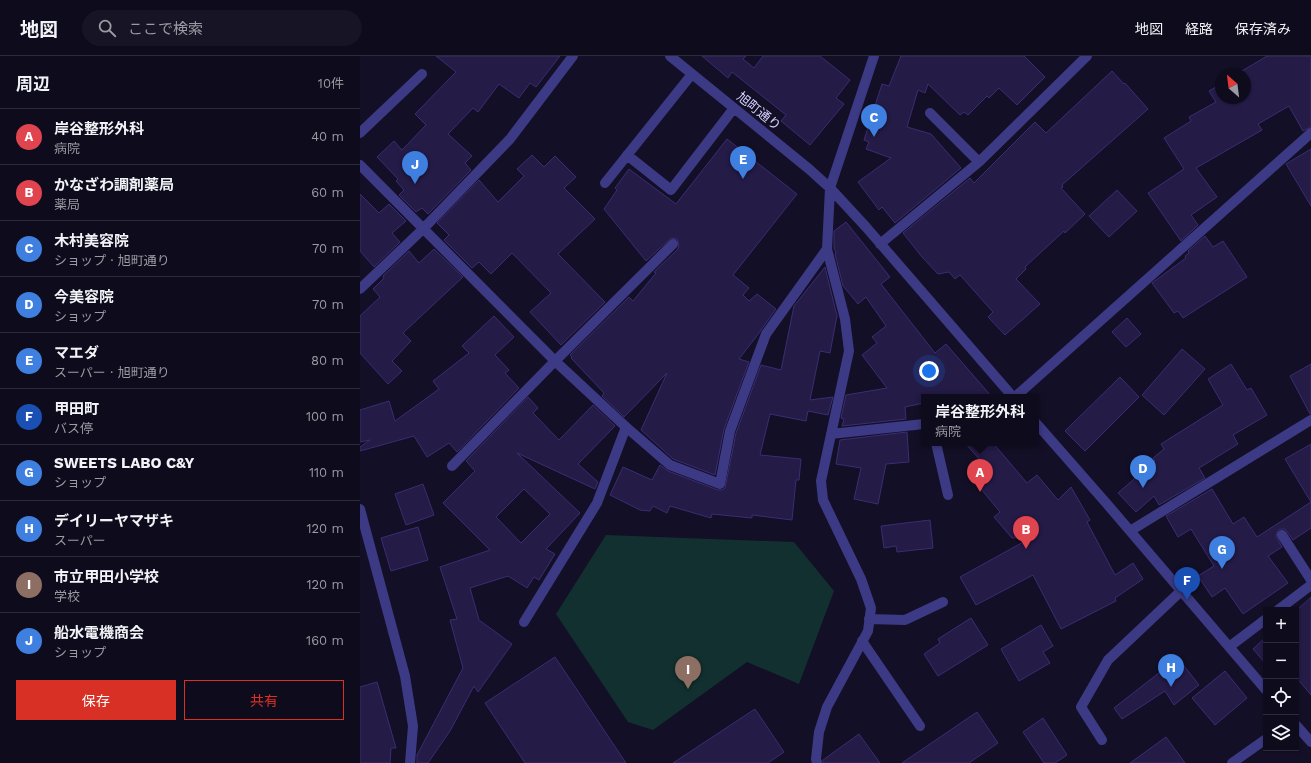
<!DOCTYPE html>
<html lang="ja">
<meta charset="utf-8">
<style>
body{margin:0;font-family:"Work Sans","Noto Sans JP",sans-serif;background:#171425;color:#f1f3f6}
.controls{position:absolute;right:12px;bottom:12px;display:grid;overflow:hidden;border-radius:0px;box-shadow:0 1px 3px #0004}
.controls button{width:36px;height:36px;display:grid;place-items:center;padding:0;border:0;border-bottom:1px solid #2e2b3b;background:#0e0b1c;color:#f1f3f6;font:20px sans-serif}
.compass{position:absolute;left:855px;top:12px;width:36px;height:36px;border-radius:50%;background:#0e0b1c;box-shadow:0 1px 3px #0004;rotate:332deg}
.you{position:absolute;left:569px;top:315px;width:14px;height:14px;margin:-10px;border:3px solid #fff;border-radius:50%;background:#1a73e8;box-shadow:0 0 0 6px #1a73e833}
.badge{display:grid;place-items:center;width:26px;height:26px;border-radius:50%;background:#d93025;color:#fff;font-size:13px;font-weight:700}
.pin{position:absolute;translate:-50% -33px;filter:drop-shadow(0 1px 2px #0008)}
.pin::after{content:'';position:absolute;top:21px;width:14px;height:12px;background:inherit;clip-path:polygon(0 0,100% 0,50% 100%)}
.popup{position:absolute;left:561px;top:338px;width:118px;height:52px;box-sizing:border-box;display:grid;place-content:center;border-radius:0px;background:#0e0b1c;filter:drop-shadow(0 1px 3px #0005);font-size:13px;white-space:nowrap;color:#9b9ba3}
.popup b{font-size:15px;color:#f1f3f6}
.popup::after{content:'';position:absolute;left:50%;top:100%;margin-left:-8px;border:8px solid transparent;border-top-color:#0e0b1c}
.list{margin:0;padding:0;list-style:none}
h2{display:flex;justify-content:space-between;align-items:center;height:52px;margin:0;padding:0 16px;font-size:17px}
h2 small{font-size:13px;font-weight:400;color:#9b9ba3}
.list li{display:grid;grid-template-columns:26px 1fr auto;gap:12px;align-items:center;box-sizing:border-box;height:56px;padding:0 16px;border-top:1px solid #2e2b3b}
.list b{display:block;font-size:15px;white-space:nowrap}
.list p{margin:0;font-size:13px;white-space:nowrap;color:#9b9ba3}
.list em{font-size:13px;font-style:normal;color:#9b9ba3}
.actions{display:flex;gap:8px;padding:12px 16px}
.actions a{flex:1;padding:9px 0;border:1px solid #d93025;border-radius:0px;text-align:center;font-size:14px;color:#d93025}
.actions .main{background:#d93025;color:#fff}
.icon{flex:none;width:22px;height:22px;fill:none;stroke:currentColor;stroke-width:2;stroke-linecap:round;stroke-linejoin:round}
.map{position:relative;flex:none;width:951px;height:707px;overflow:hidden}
header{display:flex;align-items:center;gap:24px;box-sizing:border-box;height:56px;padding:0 20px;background:#0e0b1c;border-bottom:1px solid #2e2b3b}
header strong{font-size:19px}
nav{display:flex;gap:22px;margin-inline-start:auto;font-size:14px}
.search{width:280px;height:36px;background:#171425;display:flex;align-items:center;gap:10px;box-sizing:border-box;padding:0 14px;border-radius:22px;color:#9b9ba3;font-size:15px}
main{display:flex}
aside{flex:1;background:#0e0b1c}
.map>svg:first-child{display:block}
.green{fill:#12302f}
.building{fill:#241b47;stroke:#3b2d73;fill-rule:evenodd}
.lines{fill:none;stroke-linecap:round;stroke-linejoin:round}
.minor{stroke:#3d3a85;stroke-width:10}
.labels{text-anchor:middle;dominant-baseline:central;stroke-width:3;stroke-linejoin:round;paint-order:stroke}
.street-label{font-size:13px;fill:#d9d4ff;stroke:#130f26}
</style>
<header>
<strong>地図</strong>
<div class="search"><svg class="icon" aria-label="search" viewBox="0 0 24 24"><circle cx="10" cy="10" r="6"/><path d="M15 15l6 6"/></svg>ここで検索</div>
<nav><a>地図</a><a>経路</a><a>保存済み</a></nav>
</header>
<main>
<aside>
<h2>周辺<small>10件</small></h2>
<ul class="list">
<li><span class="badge" style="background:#e0444e">A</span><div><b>岸谷整形外科</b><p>病院</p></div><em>40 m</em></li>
<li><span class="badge" style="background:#e0444e">B</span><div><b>かなざわ調剤薬局</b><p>薬局</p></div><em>60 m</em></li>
<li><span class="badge" style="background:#3f7fe0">C</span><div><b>木村美容院</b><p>ショップ · 旭町通り</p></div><em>70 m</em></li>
<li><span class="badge" style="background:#3f7fe0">D</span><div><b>今美容院</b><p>ショップ</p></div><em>70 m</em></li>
<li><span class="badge" style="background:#3f7fe0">E</span><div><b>マエダ</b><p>スーパー · 旭町通り</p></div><em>80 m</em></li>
<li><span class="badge" style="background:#1a4fb4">F</span><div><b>甲田町</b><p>バス停</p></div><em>100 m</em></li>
<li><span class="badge" style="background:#3f7fe0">G</span><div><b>SWEETS LABO C&amp;Y</b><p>ショップ</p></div><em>110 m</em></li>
<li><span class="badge" style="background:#3f7fe0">H</span><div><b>デイリーヤマザキ</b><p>スーパー</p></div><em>120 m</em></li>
<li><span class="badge" style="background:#8d6e63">I</span><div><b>市立甲田小学校</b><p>学校</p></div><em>120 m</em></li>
<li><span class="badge" style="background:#3f7fe0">J</span><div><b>船水電機商会</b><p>ショップ</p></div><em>160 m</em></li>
</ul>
<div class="actions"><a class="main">保存</a><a>共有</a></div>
</aside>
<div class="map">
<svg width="951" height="707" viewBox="0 0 951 707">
<rect width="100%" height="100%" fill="#130f26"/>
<path class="green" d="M246 479 434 486 474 535 439 628 387 606 293 674 268 666 196 558Z"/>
<path class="building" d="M76 0H200L176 31 170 27 159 42 139 28 118 56 113 52 88 78 112 100 105 107 111 114 68 158 62 152 56 156 39 139 44 134 36 125 38 123 17 101 34 85 42 94 66 69 55 58 96 16Z
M342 0H386L383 3 394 12 403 0H460L490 24 476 42 484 48 450 89 421 65 426 59 372 16 368 22Z
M541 0H664L685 21 657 49 639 32 629 42 627 40 608 59 604 56 600 59 568 28 565 37 558 34 547 71 571 78 601 112 535 167 522 151 519 154 498 126 531 102 506 93 509 86 504 84 522 28 529 30Z
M907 0H951V71L943 75 929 50 898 68 902 74 836 112 857 141 831 159 838 169 821 185 788 137 824 113 804 82 831 65 829 61 856 46 849 35 861 28V42H885V18H877Z
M752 15 764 28 765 27 788 53 702 129 703 131 701 132 725 158 705 177 704 175 665 211 666 213 656 223 680 248 645 279 628 261 633 256 600 219 595 223 589 216 578 218 562 201 543 177 610 122 614 127 675 66 686 77Z
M367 83 437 138 373 219 389 232 383 239 389 245 397 238 416 253 399 277 379 303 389 306 364 373 355 419 313 403 281 374 307 317 264 361 242 340 244 337 211 302 212 301 210 299 269 241 273 245 296 217 294 216 318 193 319 189 317 183 311 182 286 205 244 153 257 134 255 132 269 113 316 148Z
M951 93V150L926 108Z
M172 99 184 111 195 100 216 121 204 132 235 163 198 198 245 246 201 289 170 256 191 237 152 197 131 218 119 206 112 212 84 184 89 179 77 167 119 124 138 146 164 120 157 113Z
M757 134 777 155 749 181 729 160Z
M0 138 19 157 29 148 46 165 32 177 40 186 14 211 0 195Z
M486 166 530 221 521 228 575 297 586 288 632 341H564V347L545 351 546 363 482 370 484 363 481 362 486 339 527 332 502 299 517 287 512 281 526 270 506 241 498 248 483 230 475 198 476 197 474 192V175Z
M845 180 853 191 863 185 887 221 823 262 818 255 814 257 792 227 826 202 825 200 829 197 828 195Z
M74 193 103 221 43 277 51 285 32 305 42 315 28 328 0 297V260L20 241 13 233 24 222 23 220 49 195 59 207Z
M465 211 477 260 470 297 460 295 450 344 473 341 468 359 448 355 446 365 410 358 400 399 441 403 439 424H436L432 464 392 459V462L352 458 351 462 310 450 307 457 293 450 290 455 280 454 250 439 263 411 292 424 300 409 308 415 358 434H362L365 432 376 377 401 309 421 314 434 250Z
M134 260 154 281 135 299 149 314 145 317 159 332 97 396 89 387 67 401 54 380 0 395V391L10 384 0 386V354L29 345 35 365 79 333 73 325 109 297 102 290Z
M767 262 781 278 766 291 752 276Z
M822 293 845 313 804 359 782 339Z
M871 308 887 334 891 332 907 359 873 379 878 388 839 412 845 422 799 449 794 440 776 456 758 437 795 405 793 402 804 393 801 388 863 349 848 323Z
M951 308V358H950L930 320Z
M760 321 779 341 725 395 705 375Z
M168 341 178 352 173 357 199 384 233 349 255 370 218 408 238 426 235 433 157 397 220 457 186 493 195 498 179 524 174 521 167 532 148 520 110 532 119 564 152 588 118 636 114 630 90 675 68 707H57V699L103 612 90 564 97 563 80 511 130 494 83 447 115 415 106 405ZM164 433 190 458 161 487 136 461Z
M547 376 549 406 526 408 518 448 494 443 501 412 476 408 480 384Z
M605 387H633L667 427 677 419 698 444 711 431 730 464 727 466 755 519 773 507 783 523 755 542 756 545 701 573 673 519 616 549 600 521 676 479 652 482 634 461 640 456 607 416 621 405Z
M951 388V446L925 403Z
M63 428 74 459 46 469 35 438Z
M852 433 873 468 884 461 897 481 951 446V472L933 484 925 473H922L918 474 916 480 922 491 908 500 928 527 883 558 865 532 852 541 838 520 854 510 831 473 818 481 806 460Z
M570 464 573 492 537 496 536 490 524 492 521 470Z
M58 471 68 504 31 515 21 482Z
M951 541V639L936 621V555Z
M611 562 628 589 578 620 564 598 580 587 578 583Z
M681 569 693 590 683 596 690 607 659 625 641 593Z
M906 581V608L893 593Z
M195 601 266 707H165L125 647Z
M818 602 839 629 814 649 805 635 762 663 754 652Z
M865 615 887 642 855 669 832 642Z
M17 626 36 692H31L30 707H0V631Z
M395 653 424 696 408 707H313Z
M617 656 638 687 609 707H542Z
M683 662 707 699 695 707H684L663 676Z
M499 678 520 707H463V704Z
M806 681 825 707H770Z"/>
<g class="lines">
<path class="minor" d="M310 0 449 113 470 132 506 171 653 341
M570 57 619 106
M0 77 62 18
M267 99 311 134 374 52
M0 109 195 305 266 371 310 409 360 428 370 375 406 278 467 193
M245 127 332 18
M520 188 619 106 727 0
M0 233 63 173 150 83 213 0
M655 341 951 77
M676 367 747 448 906 634
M471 378 564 368
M576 387 588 439
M92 410 195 305 313 188
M0 453 45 620 53 670 50 707
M770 475 951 364
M922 479 951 524
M918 554 951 529
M509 563 545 564 583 546
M164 566 237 447 266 371
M502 585 560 670
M869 591 906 563
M936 669 951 686
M742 684 721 651 748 604 821 535
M457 707 456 703 459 676 467 651 508 575 511 552 501 523 463 444 461 425 489 295 485 263 467 193 470 132 514 0
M872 707 906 683"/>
</g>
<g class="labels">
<g class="street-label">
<text transform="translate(399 55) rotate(39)">旭町通り</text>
</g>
</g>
</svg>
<div class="controls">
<button>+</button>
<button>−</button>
<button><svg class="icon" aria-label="locate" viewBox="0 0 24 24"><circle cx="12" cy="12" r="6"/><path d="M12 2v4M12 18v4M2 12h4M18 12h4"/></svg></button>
<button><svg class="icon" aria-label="layers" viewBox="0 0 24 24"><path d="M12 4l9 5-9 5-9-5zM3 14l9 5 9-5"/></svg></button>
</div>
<svg class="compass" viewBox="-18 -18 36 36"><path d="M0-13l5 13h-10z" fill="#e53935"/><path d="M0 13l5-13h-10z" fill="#9b9ba3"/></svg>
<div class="you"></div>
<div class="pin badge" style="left:620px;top:436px;background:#e0444e">A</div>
<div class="popup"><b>岸谷整形外科</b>病院</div>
<div class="pin badge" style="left:666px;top:493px;background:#e0444e">B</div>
<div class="pin badge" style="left:514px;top:81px;background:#3f7fe0">C</div>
<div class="pin badge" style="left:783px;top:432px;background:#3f7fe0">D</div>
<div class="pin badge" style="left:383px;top:123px;background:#3f7fe0">E</div>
<div class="pin badge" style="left:827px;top:544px;background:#1a4fb4">F</div>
<div class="pin badge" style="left:862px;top:513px;background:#3f7fe0">G</div>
<div class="pin badge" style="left:811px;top:631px;background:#3f7fe0">H</div>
<div class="pin badge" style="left:328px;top:633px;background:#8d6e63">I</div>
<div class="pin badge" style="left:55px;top:128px;background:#3f7fe0">J</div>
</div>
</main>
